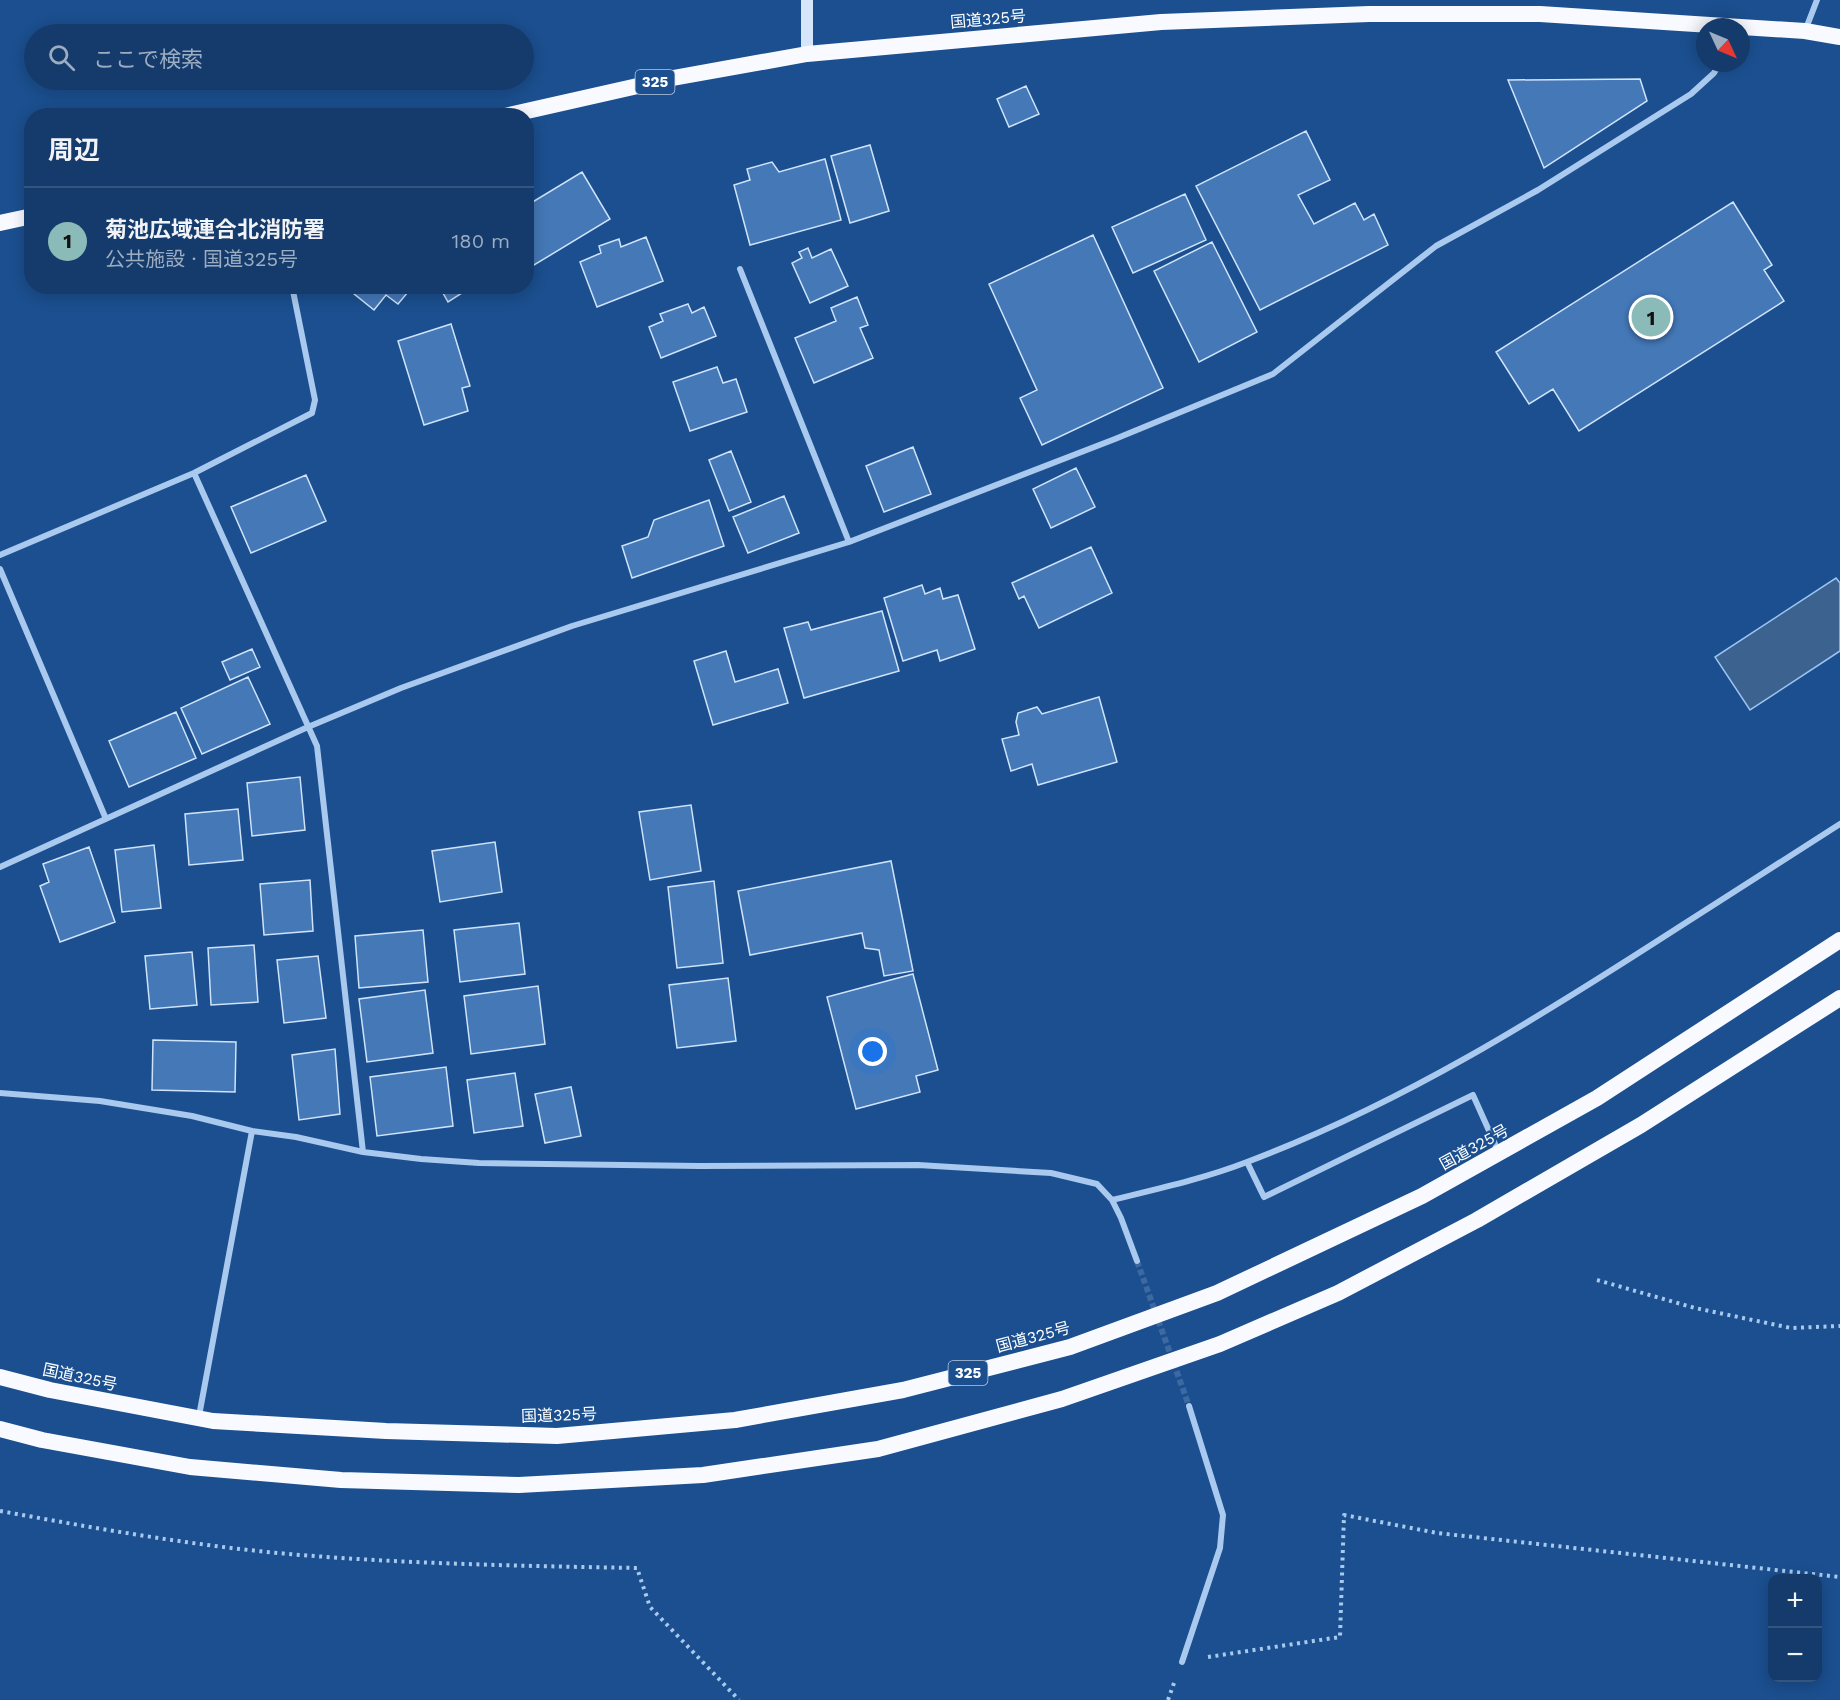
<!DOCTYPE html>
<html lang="ja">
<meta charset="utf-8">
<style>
body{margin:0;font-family:"Work Sans","Noto Sans JP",sans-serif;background:#1d4271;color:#f1f3f6}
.controls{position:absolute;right:18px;bottom:18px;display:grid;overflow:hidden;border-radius:12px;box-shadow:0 3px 15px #0003}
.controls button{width:54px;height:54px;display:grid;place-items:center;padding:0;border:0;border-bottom:2px solid #33557e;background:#143b6b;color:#f1f3f6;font:30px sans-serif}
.compass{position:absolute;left:1696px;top:18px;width:54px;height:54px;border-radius:50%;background:#143b6b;box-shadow:0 3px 15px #0003;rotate:134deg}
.you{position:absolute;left:873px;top:1052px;width:21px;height:21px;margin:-15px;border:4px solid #fff;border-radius:50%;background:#1a73e8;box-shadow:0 0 0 9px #1a73e833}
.badge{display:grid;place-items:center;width:39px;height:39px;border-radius:50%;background:#8bbbb9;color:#111;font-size:20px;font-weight:700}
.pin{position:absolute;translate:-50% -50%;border:3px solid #fff;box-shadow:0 2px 6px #0006}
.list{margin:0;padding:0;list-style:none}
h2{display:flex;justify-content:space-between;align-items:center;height:78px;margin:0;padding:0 24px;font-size:26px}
h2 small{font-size:20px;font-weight:400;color:#9dadc1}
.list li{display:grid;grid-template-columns:39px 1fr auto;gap:18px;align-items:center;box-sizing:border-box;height:108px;padding:0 24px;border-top:2px solid #33557e}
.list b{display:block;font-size:22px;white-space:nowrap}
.list p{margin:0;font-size:20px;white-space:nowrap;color:#9dadc1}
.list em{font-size:20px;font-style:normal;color:#9dadc1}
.icon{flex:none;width:33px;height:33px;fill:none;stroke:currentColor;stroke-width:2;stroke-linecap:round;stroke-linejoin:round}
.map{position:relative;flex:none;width:1840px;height:1700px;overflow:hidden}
.search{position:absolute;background:#143b6b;box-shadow:0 3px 15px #0003;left:24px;top:24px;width:510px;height:66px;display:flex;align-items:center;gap:15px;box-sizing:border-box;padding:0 21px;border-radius:33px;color:#9dadc1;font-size:22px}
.panel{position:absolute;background:#143b6b;box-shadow:0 3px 15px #0003;left:24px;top:108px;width:510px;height:186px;border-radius:24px}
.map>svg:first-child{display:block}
.water{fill:#3c6290;stroke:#9cc4f0;stroke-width:1.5}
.building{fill:#4478b7;stroke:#cfe3fa;stroke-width:1.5}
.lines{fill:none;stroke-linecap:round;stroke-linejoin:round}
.minor-tunnel{stroke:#3d69a0;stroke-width:6;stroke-dasharray:6 3;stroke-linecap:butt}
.path{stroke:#a9c9ee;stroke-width:4;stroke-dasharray:3 4.5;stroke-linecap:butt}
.minor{stroke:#a9c9ee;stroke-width:6}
.secondary{stroke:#d6e6fa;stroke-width:12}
.trunk{stroke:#f8faff;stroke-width:16}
.labels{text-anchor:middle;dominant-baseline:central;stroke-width:4.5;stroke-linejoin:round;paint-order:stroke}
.shield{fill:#1b4f8f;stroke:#bbcadd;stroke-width:1.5}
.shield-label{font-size:15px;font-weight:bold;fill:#fff}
.street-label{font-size:16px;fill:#fff;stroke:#1b4f8f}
</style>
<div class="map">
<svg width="1840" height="1700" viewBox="0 0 1840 1700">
<rect width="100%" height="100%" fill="#1b4f8f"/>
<path class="water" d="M1836 578 1840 583V651L1750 710 1715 657Z"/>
<path class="building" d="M1640 79 1647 101 1544 168 1508 80Z
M1026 86 1039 114 1009 127 997 99Z
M1306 131 1330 180 1298 195 1314 224 1355 203 1364 220 1374 214 1388 245 1260 310 1196 186Z
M870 145 889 211 850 223 831 156Z
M825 159 841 220 750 245 734 185 750 180 747 169 772 162 779 172Z
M582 172 610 219 534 265 526 254V206Z
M1185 194 1206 240 1133 273 1112 227Z
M1733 202 1772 265 1764 270 1784 301 1579 431 1553 389 1529 404 1496 352Z
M1093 235 1163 388 1042 445 1020 398 1037 390 989 284Z
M646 237 663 281 597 307 580 262 601 253 599 246 619 239 621 247Z
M1212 242 1257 332 1199 362 1154 271Z
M808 248 812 258 831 249 848 286 810 303 792 263 802 258 799 252Z
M358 286H413L398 304 386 295 374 310 353 293Z
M439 286H473L448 302Z
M857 297 868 325 860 328 873 358 814 383 795 338 836 321 831 308Z
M688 304 692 313 704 307 716 336 661 358 649 327 663 321 660 314Z
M451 324 470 386 462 388 468 411 424 425 398 341Z
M717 367 723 383 736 379 747 412 690 431 673 382Z
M913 447 931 494 884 512 866 466Z
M731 451 751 502 729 511 709 460Z
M1076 468 1095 507 1051 528 1033 489Z
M306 475 326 521 251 553 231 507Z
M784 496 799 533 748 553 733 517Z
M709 500 724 546 632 578 622 546 648 537 654 520Z
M1091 547 1112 593 1039 628 1024 596 1019 599 1012 583Z
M922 585 925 594 940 588 943 599 958 595 975 649 940 661 937 650 903 661 884 598Z
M882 611 899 671 804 698 784 628 808 622 811 630Z
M252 649 260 667 230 680 222 662Z
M726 651 735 682 778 669 788 703 713 725 694 661Z
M248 677 270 724 202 754 181 708Z
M1099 697 1117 762 1038 785 1032 764 1011 771 1002 739 1019 735 1016 722 1018 713 1037 707 1042 714Z
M176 712 196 758 129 787 109 741Z
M300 777 305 830 252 836 247 783Z
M691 805 701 871 650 880 639 812Z
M238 809 243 860 189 865 185 814Z
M495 842 502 892 440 902 432 851Z
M154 845 161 908 122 912 115 850Z
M89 847 115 922 60 942 40 886 49 882 43 864Z
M891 861 913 971 884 976 879 950 865 948 862 933 750 955 738 891Z
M310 880 313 931 264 935 260 884Z
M714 881 723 963 677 968 668 887Z
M519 923 525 974 460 982 454 930Z
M423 930 428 982 359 988 355 936Z
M254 945 258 1002 211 1005 208 948Z
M192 952 197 1005 150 1009 145 956Z
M318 956 326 1018 284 1023 277 960Z
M913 974 938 1070 916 1076 920 1092 856 1109 827 997Z
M728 978 736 1041 677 1048 669 985Z
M538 986 545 1044 471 1054 464 996Z
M425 990 433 1053 367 1062 359 999Z
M153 1040 236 1042 235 1092 152 1090Z
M335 1049 340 1114 299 1120 292 1055Z
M446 1067 453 1126 377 1136 370 1077Z
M515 1073 523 1126 474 1133 467 1080Z
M571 1087 581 1136 545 1143 535 1094Z"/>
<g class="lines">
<path class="minor-tunnel" d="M1137 1261 1189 1406"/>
<path class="path" d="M1597 1280 1695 1308 1791 1328 1840 1326
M0 1511C100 1529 200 1547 301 1555 413 1564 525 1566 637 1568L650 1607 739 1700
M1208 1657 1340 1637 1344 1515 1437 1533 1840 1577
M1168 1700 1174 1683"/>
<path class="minor" d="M1805 31 1817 0
M740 269 849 542
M194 473 317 746 363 1152
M0 555 194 473 312 413 315 400 292 286
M0 569 106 819
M0 867 308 727 401 688 572 626 849 542 1115 439 1273 374 1436 246 1538 190 1691 94 1714 73 1720 63
M0 1093 100 1101 192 1116 252 1131 296 1137 363 1152 421 1159 479 1163 700 1166 918 1165 1051 1173 1097 1184 1112 1200 1121 1218 1137 1261
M1247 1162 1264 1197 1473 1095 1499 1153
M1112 1200C1157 1189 1203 1179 1247 1162 1401 1104 1538 1018 1676 929 1730 894 1786 859 1840 824
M199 1416 252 1131
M1182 1662 1220 1548 1223 1515 1189 1406"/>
<path class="secondary" d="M807 0V54"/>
<path class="trunk" d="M505 116 673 78 807 54 1161 22 1369 14H1540L1805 31 1840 37
M0 223 32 216
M0 1377 50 1390 213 1421 386 1431 557 1436 735 1420 903 1390 1070 1347 1217 1293 1422 1196 1597 1098 1840 940
M0 1429 42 1440 190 1467 341 1480 519 1485 703 1475 878 1449 1062 1399 1220 1344 1338 1293 1477 1220 1641 1125 1840 998"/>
</g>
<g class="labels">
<g class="shield">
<rect x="635.5" y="70" width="39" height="24" rx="4.5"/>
<rect x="948.5" y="1361" width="39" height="24" rx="4.5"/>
</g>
<g class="shield-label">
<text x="655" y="82">325</text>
<text x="968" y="1373">325</text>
</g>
<g class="street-label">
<text transform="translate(988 19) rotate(-5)">国道325号</text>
<text transform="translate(1474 1147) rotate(-29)">国道325号</text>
<text transform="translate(1033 1337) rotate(-15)">国道325号</text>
<text transform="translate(80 1377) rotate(12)">国道325号</text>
<text transform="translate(559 1415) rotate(-2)">国道325号</text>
</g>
</g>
</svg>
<div class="controls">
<button>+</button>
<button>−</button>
</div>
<svg class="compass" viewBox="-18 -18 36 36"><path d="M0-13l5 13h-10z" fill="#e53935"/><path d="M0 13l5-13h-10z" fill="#9dadc1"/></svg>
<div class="you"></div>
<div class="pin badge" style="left:1651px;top:317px">1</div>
<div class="search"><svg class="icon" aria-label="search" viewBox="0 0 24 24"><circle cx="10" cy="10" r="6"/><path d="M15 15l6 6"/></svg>ここで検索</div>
<section class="panel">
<h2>周辺<small></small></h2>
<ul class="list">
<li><span class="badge">1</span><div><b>菊池広域連合北消防署</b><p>公共施設 · 国道325号</p></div><em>180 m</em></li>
</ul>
</section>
</div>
